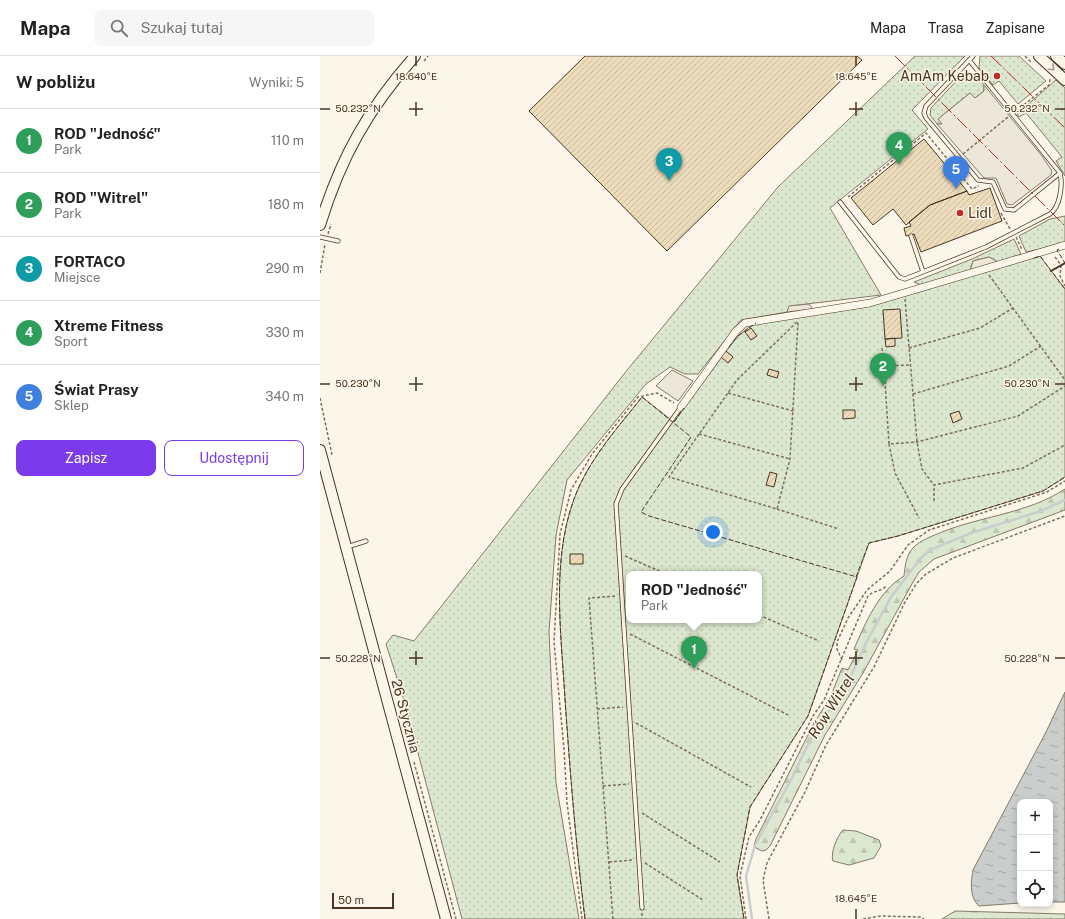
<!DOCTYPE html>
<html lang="pl">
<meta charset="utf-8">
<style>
body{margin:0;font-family:"Public Sans",sans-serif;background:#f6f6f6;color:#222}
.controls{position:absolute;right:12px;bottom:12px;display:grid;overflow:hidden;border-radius:8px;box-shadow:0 2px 6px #0003}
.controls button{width:36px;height:36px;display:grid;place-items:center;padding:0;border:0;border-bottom:1px solid #e0e0e0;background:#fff;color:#222;font:20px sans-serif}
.scale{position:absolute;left:12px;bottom:10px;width:62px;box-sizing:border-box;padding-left:4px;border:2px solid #4a3520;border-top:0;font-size:11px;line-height:14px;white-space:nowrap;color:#4a3520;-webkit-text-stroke:3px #fbf6e9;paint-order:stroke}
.you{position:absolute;left:393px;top:476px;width:14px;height:14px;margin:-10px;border:3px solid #fff;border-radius:50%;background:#1a73e8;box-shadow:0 0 0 6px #1a73e833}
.badge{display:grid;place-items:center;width:26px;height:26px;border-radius:50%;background:#7c3aed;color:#fff;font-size:13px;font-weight:700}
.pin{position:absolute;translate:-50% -33px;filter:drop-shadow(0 1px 2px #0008)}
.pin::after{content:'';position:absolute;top:21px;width:14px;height:12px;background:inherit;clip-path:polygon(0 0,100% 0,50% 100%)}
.popup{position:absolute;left:306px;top:515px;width:136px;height:52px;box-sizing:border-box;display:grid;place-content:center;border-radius:8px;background:#fff;filter:drop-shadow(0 1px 3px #0005);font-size:13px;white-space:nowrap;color:#767676}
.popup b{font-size:15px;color:#222}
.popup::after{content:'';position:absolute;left:50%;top:100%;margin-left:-8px;border:8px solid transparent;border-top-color:#fff}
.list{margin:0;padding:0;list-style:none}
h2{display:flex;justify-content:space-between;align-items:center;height:52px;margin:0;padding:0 16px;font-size:17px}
h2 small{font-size:13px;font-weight:400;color:#767676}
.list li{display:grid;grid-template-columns:26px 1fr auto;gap:12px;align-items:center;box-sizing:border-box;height:64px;padding:0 16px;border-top:1px solid #e0e0e0}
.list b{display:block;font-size:15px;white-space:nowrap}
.list p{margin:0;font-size:13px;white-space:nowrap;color:#767676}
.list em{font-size:13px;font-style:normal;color:#767676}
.actions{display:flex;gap:8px;padding:12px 16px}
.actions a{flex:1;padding:9px 0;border:1px solid #7c3aed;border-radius:8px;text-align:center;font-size:14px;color:#7c3aed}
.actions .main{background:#7c3aed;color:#fff}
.icon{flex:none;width:22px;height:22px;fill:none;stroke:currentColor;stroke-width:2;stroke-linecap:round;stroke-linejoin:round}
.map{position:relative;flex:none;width:745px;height:863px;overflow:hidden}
header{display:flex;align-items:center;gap:24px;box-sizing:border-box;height:56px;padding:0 20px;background:#fff;border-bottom:1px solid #e0e0e0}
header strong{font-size:19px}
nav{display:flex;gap:22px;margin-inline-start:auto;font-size:14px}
.search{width:280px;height:36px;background:#f6f6f6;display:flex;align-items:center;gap:10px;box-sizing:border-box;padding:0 14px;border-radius:8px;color:#767676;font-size:15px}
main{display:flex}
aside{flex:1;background:#fff}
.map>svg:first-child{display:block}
.grass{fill:url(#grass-dots);stroke:#887966;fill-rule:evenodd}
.forest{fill:url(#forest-firs);stroke:#887966}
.parking{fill:#ede7d9;stroke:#887966}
.water{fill:url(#water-ripples);stroke:#887966}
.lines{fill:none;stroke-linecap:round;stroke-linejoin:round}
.stream{stroke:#c9cecd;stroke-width:2.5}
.building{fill:url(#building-hatch);stroke:#4a3520}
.lane-casing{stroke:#4a3520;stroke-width:5}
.street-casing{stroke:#4a3520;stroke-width:8}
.secondary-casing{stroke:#4a3520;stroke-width:12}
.path{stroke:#7f6f5c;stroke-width:1.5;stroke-dasharray:3 2;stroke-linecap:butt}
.lane{stroke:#fbf6e9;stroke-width:3.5}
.street{stroke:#fbf6e9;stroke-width:7}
.secondary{stroke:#fbf6e9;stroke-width:10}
.fence{stroke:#4a3520;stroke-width:1;stroke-dasharray:5 2;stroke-linecap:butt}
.wall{stroke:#4a3520;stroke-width:2}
.power{stroke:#c62828;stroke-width:1;stroke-dasharray:14 3 2 3;stroke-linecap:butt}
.oneway{stroke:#a29684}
.ticks{fill:none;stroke:#4a3520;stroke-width:1.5}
.poi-dot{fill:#c62828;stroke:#fbf6e9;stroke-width:1.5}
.labels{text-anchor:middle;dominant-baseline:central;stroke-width:3;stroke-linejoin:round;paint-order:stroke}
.poi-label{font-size:14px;fill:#4a3520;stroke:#fbf6e9;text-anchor:end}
.street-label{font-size:14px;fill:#4a3520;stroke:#fbf6e9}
.water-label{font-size:15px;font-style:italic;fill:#4a3520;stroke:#fbf6e9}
.ticks-label{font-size:10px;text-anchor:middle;fill:#4a3520;stroke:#fbf6e9;stroke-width:3;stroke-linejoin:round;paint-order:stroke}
</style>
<header>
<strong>Mapa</strong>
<div class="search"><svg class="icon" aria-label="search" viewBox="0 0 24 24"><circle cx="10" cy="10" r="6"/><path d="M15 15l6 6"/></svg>Szukaj tutaj</div>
<nav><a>Mapa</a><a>Trasa</a><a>Zapisane</a></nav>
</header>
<main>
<aside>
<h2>W pobliżu<small>Wyniki: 5</small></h2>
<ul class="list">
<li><span class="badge" style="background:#2e9e5b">1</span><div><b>ROD &quot;Jedność&quot;</b><p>Park</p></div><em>110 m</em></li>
<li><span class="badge" style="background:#2e9e5b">2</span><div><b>ROD &quot;Witrel&quot;</b><p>Park</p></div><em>180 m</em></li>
<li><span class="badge" style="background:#0f9aa8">3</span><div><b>FORTACO</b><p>Miejsce</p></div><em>290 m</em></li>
<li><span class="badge" style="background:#2e9e5b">4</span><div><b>Xtreme Fitness</b><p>Sport</p></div><em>330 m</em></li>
<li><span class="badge" style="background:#3f7fe0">5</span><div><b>Świat Prasy</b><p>Sklep</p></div><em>340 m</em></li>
</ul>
<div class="actions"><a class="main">Zapisz</a><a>Udostępnij</a></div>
</aside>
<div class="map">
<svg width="745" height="863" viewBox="0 0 745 863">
<defs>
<pattern id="grass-dots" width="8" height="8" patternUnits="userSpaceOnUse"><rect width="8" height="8" fill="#dce7d0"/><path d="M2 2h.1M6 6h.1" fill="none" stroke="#bec7b2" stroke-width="1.8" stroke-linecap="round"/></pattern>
<pattern id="forest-firs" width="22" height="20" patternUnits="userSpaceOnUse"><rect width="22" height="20" fill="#dce7d0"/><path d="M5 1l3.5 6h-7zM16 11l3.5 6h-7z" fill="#bec7b2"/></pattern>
<pattern id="water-ripples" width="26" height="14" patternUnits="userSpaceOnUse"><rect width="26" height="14" fill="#c9cecd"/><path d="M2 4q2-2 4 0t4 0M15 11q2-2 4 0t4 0" fill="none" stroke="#a5a8a6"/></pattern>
<pattern id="building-hatch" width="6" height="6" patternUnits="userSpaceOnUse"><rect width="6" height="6" fill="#ecdcbc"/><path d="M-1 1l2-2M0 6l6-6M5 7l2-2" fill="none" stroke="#ccbda1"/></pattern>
</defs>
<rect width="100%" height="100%" fill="#fbf6e9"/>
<path class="grass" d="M595 0H645L592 54 608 73 510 152 561 239 470 250 467 256 421 264 378 318H365L350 311 326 328 247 424 236 479 229 576 236 727 259 863H142L84 644 66 588 73 579 94 585 308 313 458 131Z
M660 0H699L726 25 698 48 679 25 673 29 659 12Z
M648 17 655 18 664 29V35L655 42 650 37 618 63 623 68H617L610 59 611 52 642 19Z
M736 24 745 32V120L736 105 742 101 706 57 699 61 697 58Z
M745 160V188L706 196 699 180 730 163Z
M694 183 701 198 678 206 669 201 653 205 650 215 601 229 594 226 652 203Z
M720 200 745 233V421L723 435 578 480 549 487 488 660 430 751 417 819 424 863H265C256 790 250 716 245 643 241 574 230 498 258 433 273 399 299 370 322 341L354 366 407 294 418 280 434 267 539 252ZM309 518H439V564H309Z"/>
<path class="forest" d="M745 433V454L614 503 599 516 593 526 543 617 505 679 450 790 446 794 442 795 436 792 434 789 436 783 494 667 510 642 522 612 528 614 538 594 534 593C546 566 558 536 584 520 585 511 586 499 593 492 600 484 613 480 622 476 662 460 709 457 745 433Z
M523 774 536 775 559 784 561 790 554 802 529 809 513 805C510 798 517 780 523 774Z
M635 855 745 858V863H622Z"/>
<path class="parking" d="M664 29 722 100 732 115 731 119 692 149 687 148 676 122H664L617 68H622L618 63 650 37 655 42 664 35Z
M669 201 678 206 650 215 653 205Z
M489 248 493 253 467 256 469 250Z
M352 314 373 325 358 345 336 330Z"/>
<path class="water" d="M745 636V846H730V746H700V847L659 850C649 841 651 826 653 814L726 676Z"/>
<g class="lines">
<path class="stream" d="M432 863 426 820 435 789 472 722 497 670 525 633 546 587 571 541 601 502 610 494 651 477 721 455 745 444"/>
</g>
<path class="building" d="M265 0H537L542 4 347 195 209 55Z
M604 83 647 135 610 149 586 169 573 153 553 169 531 142Z
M670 132 682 165 601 196 594 178 586 180 584 172 591 170 589 166 610 149 647 135 649 139Z
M580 253 582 282 565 283 563 254Z
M431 272 437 280 431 284 425 276Z
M575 282V290L566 291 565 283Z
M406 295 413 301 408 307 401 301Z
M449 313 459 316 457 322 447 319Z
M523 354H535V362L523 363Z
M639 355 642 363 633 367 630 358Z
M450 416 457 418 454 431 446 429Z
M250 498H263V508H250Z"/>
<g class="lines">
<g class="lane-casing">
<path id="lane" d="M649 4 740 117 694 154 685 153 673 126 658 124 606 62 604 57 606 50 653 0
M520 146 579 221 585 223 666 191 730 158C740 151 743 129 740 117
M591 180 603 216
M0 181 18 185
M27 491 46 485
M322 852 296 448 302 433 361 351"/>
</g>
<g class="street-casing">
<path id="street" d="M361 351 416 275 425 267 550 247 745 189"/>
</g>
<g class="secondary-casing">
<path id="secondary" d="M719 0 745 24
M736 0 745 8
M0 169C21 101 48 53 95 0
M0 394 126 863"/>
</g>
<path class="path" d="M705 0 712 7
M104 5 108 0
M696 55 729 29 730 23
M643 98 688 61
M528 141 606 77 652 133 659 130
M681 157 690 173
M8 178 11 168
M696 181 702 194
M735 201 741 209 740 220 745 230
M0 217 5 188
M669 219 745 324
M585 243 597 386 602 413 614 429 703 412 745 389
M477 266 417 324 349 421 457 453 470 403 478 266
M562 292 564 310 590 309
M589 292 660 272 693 252
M564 310 569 388 597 386 698 360 745 330
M408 337 473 355
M593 338 689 310 721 290
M0 342 12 399
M379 378 470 403
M569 388 575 417 599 462
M614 445V429
M457 453 519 473
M305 500 346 518
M439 559 499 585
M310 578 470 660
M522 604 517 593V586L528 562 547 534 570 515 588 489 609 474 727 436 745 425
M277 653 303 651
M316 667 431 731
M94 706 136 863
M283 730 309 728
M322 757 400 806
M289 806 313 804
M325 807 383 844
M322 857V863
M262 863 247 747 244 693 234 586 240 478 251 434 272 398 318 341 337 337 354 347
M293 863 269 542 296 540
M426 863 420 820 429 781 440 764 493 660 504 644 548 540C554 534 561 536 566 530
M449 863 443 824 447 807 485 736 506 689 554 611 584 548 596 528 606 518 633 502 745 460
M543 863 561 860 600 861 604 863"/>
<use href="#lane" class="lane"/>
<use href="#street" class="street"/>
<use href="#secondary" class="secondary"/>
<path class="fence" d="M739 193 737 194 745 207
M714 202 720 200 745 233
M409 291 418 280 436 267
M354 366 364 352
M536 521 549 487 578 480 723 435 745 421
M265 863C256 790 250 716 245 643 241 574 230 498 258 433 273 399 299 370 322 341L371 381 321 456 329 460 537 521 488 660 430 751 417 819 424 863"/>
<path class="wall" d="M731 215 745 207"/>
<path class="power" d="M575 0 745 170
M671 0 745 72"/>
</g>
<defs><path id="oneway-chevron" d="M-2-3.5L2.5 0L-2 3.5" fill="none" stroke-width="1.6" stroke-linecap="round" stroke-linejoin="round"/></defs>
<use class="oneway" href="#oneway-chevron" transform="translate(732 12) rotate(43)"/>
<path class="ticks" d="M96 0V10M536 0V10M96 46V60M536 46V60M0 53H10M89 53H103M529 53H543M735 53H745M96 321V335M536 321V335M0 328H10M89 328H103M529 328H543M735 328H745M96 595V609M536 595V609M0 602H10M89 602H103M529 602H543M735 602H745M536 853V863"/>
<g class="poi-dot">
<circle cx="677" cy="20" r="4"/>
<circle cx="640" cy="157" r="4"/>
</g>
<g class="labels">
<g class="poi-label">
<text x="669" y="20">AmAm Kebab</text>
<text x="648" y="157" text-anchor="start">Lidl</text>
</g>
<g class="street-label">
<text transform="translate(86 660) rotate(75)">26 Stycznia</text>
</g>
<g class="water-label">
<text transform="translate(511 650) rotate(-58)">Rów Witrel</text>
</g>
</g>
<g class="ticks-label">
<text x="96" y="24">18.640°E</text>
<text x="536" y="24">18.645°E</text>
<text x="38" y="56">50.232°N</text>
<text x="707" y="56">50.232°N</text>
<text x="38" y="331">50.230°N</text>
<text x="707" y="331">50.230°N</text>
<text x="38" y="606">50.228°N</text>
<text x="707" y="606">50.228°N</text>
<text x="536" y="846">18.645°E</text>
</g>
</svg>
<div class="controls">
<button>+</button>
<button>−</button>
<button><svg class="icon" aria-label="locate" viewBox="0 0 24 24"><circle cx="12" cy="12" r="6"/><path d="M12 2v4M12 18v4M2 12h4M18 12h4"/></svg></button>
</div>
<div class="scale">50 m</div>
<div class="you"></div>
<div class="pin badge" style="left:374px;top:613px;background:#2e9e5b">1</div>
<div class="popup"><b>ROD &quot;Jedność&quot;</b>Park</div>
<div class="pin badge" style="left:563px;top:330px;background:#2e9e5b">2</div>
<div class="pin badge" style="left:349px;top:125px;background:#0f9aa8">3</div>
<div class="pin badge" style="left:579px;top:109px;background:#2e9e5b">4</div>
<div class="pin badge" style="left:636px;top:133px;background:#3f7fe0">5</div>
</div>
</main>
